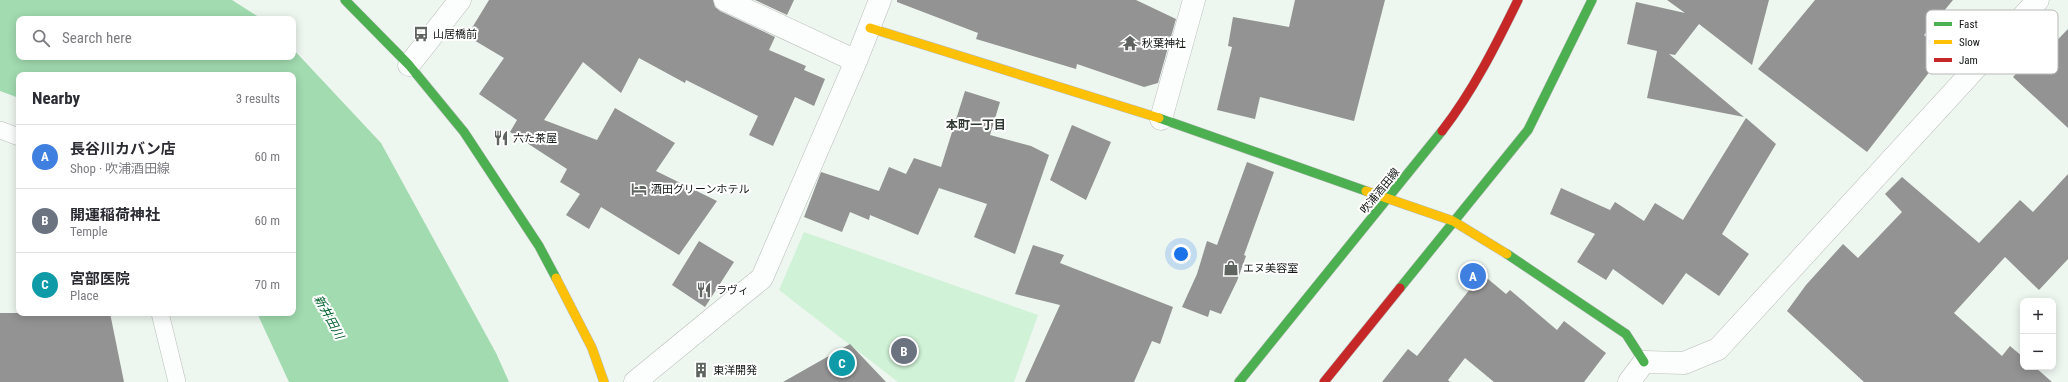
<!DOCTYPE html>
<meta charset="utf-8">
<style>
body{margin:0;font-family:"Roboto Condensed","Noto Sans JP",sans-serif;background:#f2f2f3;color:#2b2b33}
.controls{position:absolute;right:12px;bottom:12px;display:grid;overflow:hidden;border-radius:8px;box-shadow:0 2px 10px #0003}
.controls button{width:36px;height:36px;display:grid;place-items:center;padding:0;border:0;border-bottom:1px solid #e1e1e2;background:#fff;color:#2b2b33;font:20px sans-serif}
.you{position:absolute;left:1181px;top:254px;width:14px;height:14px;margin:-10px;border:3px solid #fff;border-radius:50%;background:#1a73e8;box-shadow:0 0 0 6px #1a73e833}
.badge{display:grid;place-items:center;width:26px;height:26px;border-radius:50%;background:#111827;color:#fff;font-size:13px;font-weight:700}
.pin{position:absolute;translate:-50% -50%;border:2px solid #fff;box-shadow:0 1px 4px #0006}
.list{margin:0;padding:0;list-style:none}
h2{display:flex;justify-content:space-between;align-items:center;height:52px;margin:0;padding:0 16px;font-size:17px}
h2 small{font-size:13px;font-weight:400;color:#7c7c81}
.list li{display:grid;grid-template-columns:26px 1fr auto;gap:12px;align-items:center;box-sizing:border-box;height:64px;padding:0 16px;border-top:1px solid #e1e1e2}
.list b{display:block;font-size:15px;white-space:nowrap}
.list p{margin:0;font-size:13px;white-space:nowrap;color:#7c7c81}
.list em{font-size:13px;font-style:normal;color:#7c7c81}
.icon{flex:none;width:22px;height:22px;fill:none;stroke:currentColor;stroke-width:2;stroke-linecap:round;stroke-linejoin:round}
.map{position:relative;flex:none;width:2068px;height:382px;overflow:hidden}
.search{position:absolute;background:#fff;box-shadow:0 2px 10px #0003;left:16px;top:16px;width:280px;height:44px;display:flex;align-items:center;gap:10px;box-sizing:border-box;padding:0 14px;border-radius:8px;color:#7c7c81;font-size:15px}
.panel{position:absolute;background:#fff;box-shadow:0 2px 10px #0003;left:16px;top:72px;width:280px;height:244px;border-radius:8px}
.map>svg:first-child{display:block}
.green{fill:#d0f2d7}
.water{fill:#a2dbb0}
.building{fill:#929392}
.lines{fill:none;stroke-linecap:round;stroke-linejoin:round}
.lane-casing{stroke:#b8beba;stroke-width:18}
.street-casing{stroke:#b8beba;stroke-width:23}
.fast-casing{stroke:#b8beba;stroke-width:10}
.slow-casing{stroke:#b8beba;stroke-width:10}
.jam-casing{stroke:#b8beba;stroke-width:10}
.lane{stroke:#fcfefd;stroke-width:17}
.street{stroke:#fcfefd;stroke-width:22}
.fast{stroke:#4caf50;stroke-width:9}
.slow{stroke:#ffc107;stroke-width:9}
.jam{stroke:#c62828;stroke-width:9}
.labels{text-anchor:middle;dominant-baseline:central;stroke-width:4;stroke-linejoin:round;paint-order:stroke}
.poi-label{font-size:11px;fill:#121613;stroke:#fff;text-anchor:start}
.street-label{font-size:11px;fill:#121613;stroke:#fff}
.neighbourhood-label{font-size:12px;font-weight:bold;fill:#313b33;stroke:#fff}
.water-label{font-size:12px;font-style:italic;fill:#00602c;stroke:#fff}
.key{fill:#fff;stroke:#b8b9b8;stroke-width:1}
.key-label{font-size:11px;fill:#121613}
</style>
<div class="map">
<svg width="2068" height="382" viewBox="0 0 2068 382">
<rect width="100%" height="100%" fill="#eef6f0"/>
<path class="green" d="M804 232 1038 315 1014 382H898L779 290Z"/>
<path class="water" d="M0 0H232L262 19H19V57H293V49L381 143 496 353 509 382H289L257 313H293V75H19V98L0 91Z"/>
<path class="building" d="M489 0H713L715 7 720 11 775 37 769 50 806 66 804 70 825 79 814 106 795 97 773 146 749 135 758 116 686 80 685 83 639 58 621 93 583 62 544 120 597 140 615 108 675 143 656 171 717 201 679 255 601 207 589 229 566 215 580 194 560 182 567 169 510 132 517 120 479 94 504 58 467 36Z
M755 0H794L787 15Z
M897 0H1136L1176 19 1158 83 1144 87 1077 64 1076 69 976 39 978 33 897 2Z
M1295 0H1385L1354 121 1260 97 1255 119 1217 110 1232 47 1228 46 1233 17 1289 27Z
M1667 0H1769L1752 65 1699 24 1675 55 1669 54 1744 117 1647 98 1657 51 1627 44 1636 2 1685 13Z
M1815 0H1953L1924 35 1945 52 1867 152 1758 69Z
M2068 29V128L2013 77 2032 57 2036 62Z
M965 91 1000 102 990 135 1031 146 1049 155 1015 254 974 237 987 204 939 188 918 235 870 215 869 220 850 212 842 232 804 217 821 172 879 191 889 167 906 174 914 158 941 167Z
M1746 118 1776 144 1722 234 1749 254 1719 296 1686 273 1663 305 1613 269 1606 280 1577 262 1595 234 1550 214 1561 188 1610 210 1615 202 1644 221 1655 203 1683 220Z
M1072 125 1111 142 1086 200 1050 180Z
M1247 162 1274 172 1244 255 1246 256 1237 281 1221 314 1210 310 1208 317 1182 307 1197 274 1207 241 1217 245Z
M2068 174V259L2039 290 2005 257 1954 313 2002 356 2010 346 2023 357V367H2035L2052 382H1864L1787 311 1806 285 1843 244 1858 258 1902 212 1885 194 1902 177 1979 243 2020 200 2033 212Z
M699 241 734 262 705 307 672 285Z
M1033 245 1064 255 1060 263 1173 307 1160 344 1152 341 1134 382H1025L1060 305 1015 294Z
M1482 274 1506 294 1510 290 1557 330 1564 321 1606 353 1584 382H1494L1465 358 1448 380 1450 382H1382L1408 349 1417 356Z
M0 313H110L124 382H0Z
M850 344 886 382H783Z"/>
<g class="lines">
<g class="lane-casing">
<path id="lane" d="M0 130 19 137
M160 313 177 382"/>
</g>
<g class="street-casing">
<path id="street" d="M725 0 856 61 880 0
M409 65 460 0
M1161 119 1194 0
M635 382 762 278 856 61
M1629 382 1644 362 1684 363 1718 349 2038 0"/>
</g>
<g class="fast-casing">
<path id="fast" d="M345 0 409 65 464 132 539 246 556 278
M1159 118 1366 191
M1507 254 1626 334 1644 362
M1400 288 1528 130 1592 0
M1239 382 1442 131"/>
</g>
<g class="slow-casing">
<path id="slow" d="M870 28 1159 118
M1366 191 1453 221 1507 254
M556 278 592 348 604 382"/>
</g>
<g class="jam-casing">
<path id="jam" d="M1442 131C1473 91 1496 45 1518 0
M1324 382 1400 288"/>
</g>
<use href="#lane" class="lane"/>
<use href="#street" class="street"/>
<use href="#fast" class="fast"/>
<use href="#slow" class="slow"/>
<use href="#jam" class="jam"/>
</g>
<defs>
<g id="bus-bare" transform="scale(1.2)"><path d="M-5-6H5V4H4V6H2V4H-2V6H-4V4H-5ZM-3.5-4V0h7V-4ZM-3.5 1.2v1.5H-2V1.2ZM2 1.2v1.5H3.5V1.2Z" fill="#5f6460" stroke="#fff" stroke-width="2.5" paint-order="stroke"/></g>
<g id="temple-bare" transform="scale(1.2)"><path d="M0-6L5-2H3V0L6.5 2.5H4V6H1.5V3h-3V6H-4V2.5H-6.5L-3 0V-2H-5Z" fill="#5f6460" stroke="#fff" stroke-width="2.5" paint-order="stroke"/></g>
<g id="restaurant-bare" transform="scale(1.2)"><path d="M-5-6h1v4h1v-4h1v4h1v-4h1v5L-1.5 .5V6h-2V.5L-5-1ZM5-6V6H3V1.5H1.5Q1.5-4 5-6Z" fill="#5f6460" stroke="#fff" stroke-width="2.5" paint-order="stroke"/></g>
<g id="hotel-bare" transform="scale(1.2)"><path d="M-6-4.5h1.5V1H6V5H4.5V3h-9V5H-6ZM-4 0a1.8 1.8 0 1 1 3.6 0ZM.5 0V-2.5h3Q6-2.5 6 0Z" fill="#5f6460" stroke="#fff" stroke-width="2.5" paint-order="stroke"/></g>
<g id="shop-bare" transform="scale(1.2)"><path d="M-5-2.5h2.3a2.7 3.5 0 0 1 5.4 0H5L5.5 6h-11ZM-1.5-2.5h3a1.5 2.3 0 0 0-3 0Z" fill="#5f6460" stroke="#fff" stroke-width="2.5" paint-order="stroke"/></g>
<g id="building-bare" transform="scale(1.2)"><path d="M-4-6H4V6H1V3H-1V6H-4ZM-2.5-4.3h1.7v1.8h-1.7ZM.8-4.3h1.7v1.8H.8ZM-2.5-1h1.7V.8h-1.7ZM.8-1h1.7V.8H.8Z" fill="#5f6460" stroke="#fff" stroke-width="2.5" paint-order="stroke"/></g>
</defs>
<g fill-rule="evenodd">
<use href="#bus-bare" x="421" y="34"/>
<use href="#temple-bare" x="1130" y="43"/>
<use href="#restaurant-bare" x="501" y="138"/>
<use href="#hotel-bare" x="639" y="189"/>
<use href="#shop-bare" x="1231" y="268"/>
<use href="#restaurant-bare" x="704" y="290"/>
<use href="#building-bare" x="701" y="370"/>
</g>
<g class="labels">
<g class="poi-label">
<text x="433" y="34">山居橋前</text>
<text x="1142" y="43">秋葉神社</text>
<text x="513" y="138">六た茶屋</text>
<text x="651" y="189">酒田グリーンホテル</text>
<text x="1243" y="268">エヌ美容室</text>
<text x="716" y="290">ラヴィ</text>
<text x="713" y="370">東洋開発</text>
</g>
<g class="street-label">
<text transform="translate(1380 191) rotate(-51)">吹浦酒田線</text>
</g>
<g class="neighbourhood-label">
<text x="976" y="125">本町一丁目</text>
</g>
<g class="water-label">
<text transform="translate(329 317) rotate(61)">新井田川</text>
</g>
</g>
<rect x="1926" y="10" width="132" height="64" rx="6" class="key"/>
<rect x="1934" y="22" width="18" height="4" fill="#4caf50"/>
<rect x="1934" y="40" width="18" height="4" fill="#ffc107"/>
<rect x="1934" y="58" width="18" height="4" fill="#c62828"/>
<g class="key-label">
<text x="1959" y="28">Fast</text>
<text x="1959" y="46">Slow</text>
<text x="1959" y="64">Jam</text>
</g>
</svg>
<div class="controls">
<button>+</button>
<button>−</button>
</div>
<div class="you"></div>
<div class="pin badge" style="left:1473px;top:276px;background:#3f7fe0">A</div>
<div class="pin badge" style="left:904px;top:351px;background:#6b7280">B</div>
<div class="pin badge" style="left:842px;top:363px;background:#0f9aa8">C</div>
<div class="search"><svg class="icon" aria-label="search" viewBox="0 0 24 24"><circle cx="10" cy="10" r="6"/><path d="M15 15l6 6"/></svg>Search here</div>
<section class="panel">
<h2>Nearby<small>3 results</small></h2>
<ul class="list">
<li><span class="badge" style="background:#3f7fe0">A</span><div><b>長谷川カバン店</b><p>Shop · 吹浦酒田線</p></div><em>60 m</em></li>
<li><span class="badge" style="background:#6b7280">B</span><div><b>開運稲荷神社</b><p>Temple</p></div><em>60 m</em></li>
<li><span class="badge" style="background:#0f9aa8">C</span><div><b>宮部医院</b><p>Place</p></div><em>70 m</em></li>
</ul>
</section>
</div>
